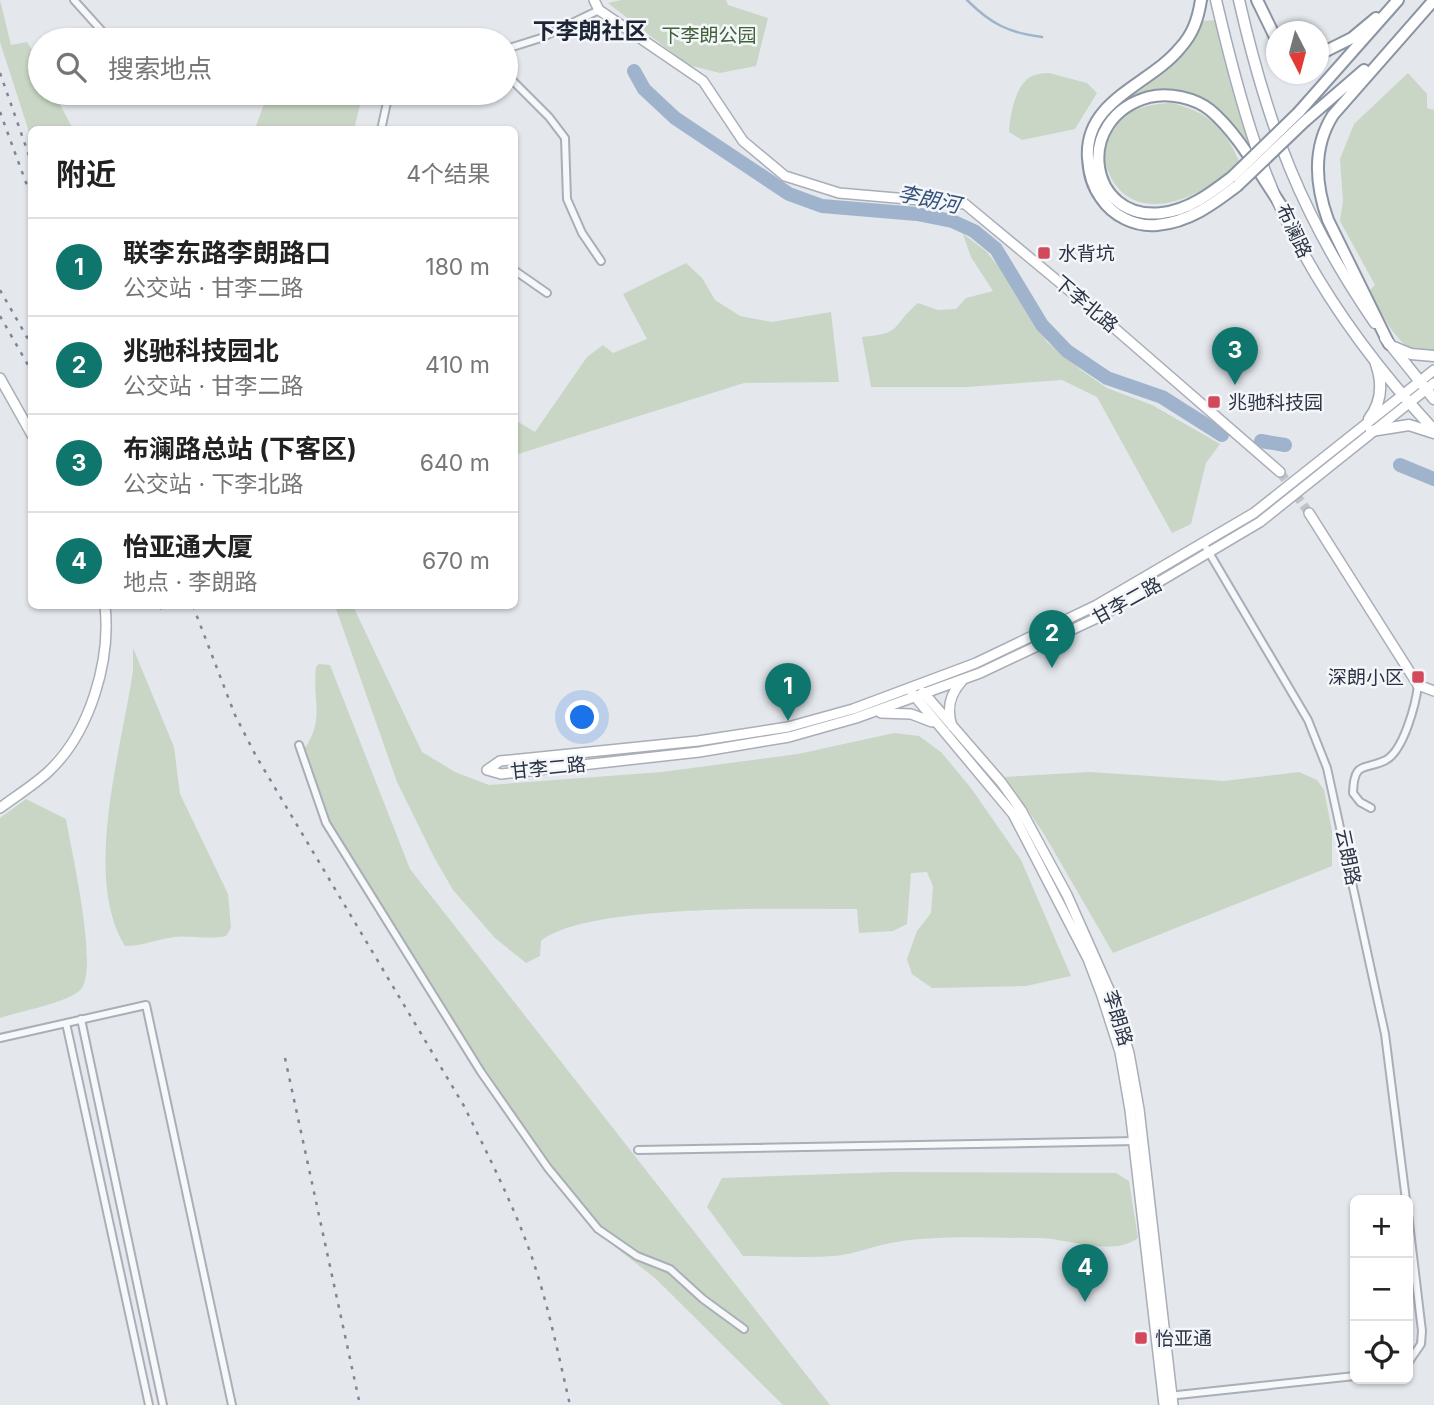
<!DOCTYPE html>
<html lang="zh">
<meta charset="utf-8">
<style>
body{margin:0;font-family:Inter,"Noto Sans SC",sans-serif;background:#f6f6f6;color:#222}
.controls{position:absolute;right:21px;bottom:21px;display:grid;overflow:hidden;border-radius:10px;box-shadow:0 2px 5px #0004}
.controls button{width:63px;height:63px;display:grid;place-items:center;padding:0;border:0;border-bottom:2px solid #e0e0e0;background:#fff;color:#222;font:35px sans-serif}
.compass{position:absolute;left:1266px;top:21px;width:63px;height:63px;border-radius:50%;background:#fff;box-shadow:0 2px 5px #0004;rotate:174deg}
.you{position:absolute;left:583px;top:718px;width:24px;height:24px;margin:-18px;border:5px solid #fff;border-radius:50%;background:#1a73e8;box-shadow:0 0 0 10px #1a73e833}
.badge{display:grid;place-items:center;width:46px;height:46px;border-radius:50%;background:#0f766e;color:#fff;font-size:23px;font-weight:700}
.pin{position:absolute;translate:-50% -58px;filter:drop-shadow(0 2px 4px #0008)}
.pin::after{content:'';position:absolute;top:37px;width:24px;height:21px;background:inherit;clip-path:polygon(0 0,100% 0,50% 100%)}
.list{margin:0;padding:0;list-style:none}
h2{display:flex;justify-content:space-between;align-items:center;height:91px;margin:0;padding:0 28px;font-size:30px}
h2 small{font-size:23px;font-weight:400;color:#767676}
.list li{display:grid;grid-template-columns:46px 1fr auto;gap:21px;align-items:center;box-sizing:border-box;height:98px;padding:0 28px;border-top:2px solid #e0e0e0}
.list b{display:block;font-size:26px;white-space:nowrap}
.list p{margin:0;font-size:23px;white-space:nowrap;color:#767676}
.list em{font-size:23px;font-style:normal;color:#767676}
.icon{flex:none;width:38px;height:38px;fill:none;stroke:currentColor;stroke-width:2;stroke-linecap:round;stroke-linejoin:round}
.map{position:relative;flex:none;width:1434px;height:1405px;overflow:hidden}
.search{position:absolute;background:#fff;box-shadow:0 2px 5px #0004;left:28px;top:28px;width:490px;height:77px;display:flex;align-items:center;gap:18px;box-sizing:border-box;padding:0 24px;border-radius:38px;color:#767676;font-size:26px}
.panel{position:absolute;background:#fff;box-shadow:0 2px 5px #0004;left:28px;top:126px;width:490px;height:483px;border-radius:10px}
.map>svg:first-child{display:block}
.green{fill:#c9d6c5}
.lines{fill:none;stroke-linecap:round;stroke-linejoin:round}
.stream{stroke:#9fb4cc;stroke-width:2.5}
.river{stroke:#9fb4cc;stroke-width:14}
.secondary-tunnel{stroke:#bfc3cb;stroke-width:9;stroke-dasharray:9 4.5;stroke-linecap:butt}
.street-casing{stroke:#a9aeb7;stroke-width:10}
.secondary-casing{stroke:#a9aeb7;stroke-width:12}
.primary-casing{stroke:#a3abb8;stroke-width:13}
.highway-casing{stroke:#8b94a3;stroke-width:14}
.street{stroke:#f7f8fa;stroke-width:6}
.secondary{stroke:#fff;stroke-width:9}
.primary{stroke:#fff;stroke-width:10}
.highway{stroke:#fff;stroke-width:10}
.rail{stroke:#7d8696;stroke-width:2.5;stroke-dasharray:3.5 7;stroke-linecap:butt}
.highway-bridge-casing{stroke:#8b94a3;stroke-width:14;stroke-linecap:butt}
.highway-bridge{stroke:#fff;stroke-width:10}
.poi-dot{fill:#d1495b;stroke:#f4f6f9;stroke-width:2.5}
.labels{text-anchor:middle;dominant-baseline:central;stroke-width:5;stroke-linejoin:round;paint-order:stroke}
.park-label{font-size:19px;fill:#3f6138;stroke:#f4f6f9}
.street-label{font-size:19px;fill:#2b3445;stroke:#f4f6f9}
.poi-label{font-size:19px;fill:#2b3445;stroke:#f4f6f9;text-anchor:start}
.water-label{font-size:21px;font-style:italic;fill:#34527a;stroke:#f4f6f9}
.quarter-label{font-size:23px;font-weight:bold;fill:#1d2536;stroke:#f4f6f9}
</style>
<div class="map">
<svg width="1434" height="1405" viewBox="0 0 1434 1405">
<rect width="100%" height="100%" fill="#e4e7ec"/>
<path class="green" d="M0 0 11 45 27 42 40 63V93H54L73 129 32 130 31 138 0 42Z
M621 0H726L728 5 768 18 756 66 720 73 688 65 608 3Z
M1215 20 1250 146 1234 125 1214 110 1150 92 1113 109C1143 77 1189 68 1203 21Z
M1049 73 1087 83 1097 93 1075 129 1022 140 1009 132C1010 116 1015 84 1032 76 1036 74 1044 73 1049 73Z
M1408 73 1427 94V108L1434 110V350L1417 353C1393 340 1383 315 1369 291L1375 285 1340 221 1343 201 1340 159 1354 124Z
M268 93H363L354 129H255Z
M1171 103C1207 111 1224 127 1239 161 1199 204 1119 234 1103 154 1115 117 1131 105 1171 103Z
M963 234 986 251 1003 272 1047 342 1081 370 1107 388 1152 405 1220 444 1206 463 1191 524 1172 533 1097 397 1062 380 966 387H871L862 337C904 333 889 328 918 303L938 310 956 309 966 298 993 291 971 257Z
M686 263 702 278 715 300 740 316 772 322 831 312 839 382 744 383 515 455V420L535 432 587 357 603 345 613 353 647 339 623 294Z
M335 606H353L422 752 455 772 489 785 662 772 798 754 894 733 919 736 941 752 971 788 1021 860 1071 976 1026 986 932 988 912 974 907 959 917 931 931 913 933 886 927 872 911 873 907 924 893 931 859 933 857 909C792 909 586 903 541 941L540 956 526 963 495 938 453 890 434 857 397 782Z
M133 648 174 747 180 794 228 894 231 928 226 936C209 940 192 935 175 937 157 939 143 946 125 946 82 877 122 748 133 671Z
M319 664 330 665 410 869 830 1405H783L655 1278 615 1247 545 1157 485 1069 330 822 305 748C325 719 312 699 316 667Z
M1090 772 1224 781 1299 772 1317 780 1324 790 1332 831V866L1113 953 1044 834 1005 777Z
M26 799 66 819C71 849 99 968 81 989 71 1002 17 1012 0 1018V818Z
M892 1172 1116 1173 1129 1181 1138 1238C1111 1258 1066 1237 1035 1238 990 1238 941 1235 896 1242 875 1245 856 1254 834 1256 804 1258 773 1256 743 1256L707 1207 722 1178Z"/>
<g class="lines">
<path class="stream" d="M967 0C991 24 1009 33 1042 37"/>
<path class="river" d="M634 71 644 89 675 118 789 194 822 206 917 214 952 221 974 231 996 249 1042 325 1067 351 1107 378 1162 397 1222 435
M1261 441 1285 445
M1400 465 1434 479"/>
<path class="secondary-tunnel" d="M1280 472 1309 513"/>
<g class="street-casing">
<path id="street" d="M74 0 110 40
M506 49 541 38 599 10
M506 74 549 117 565 138 567 199 582 233 601 261
M381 130 389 93
M514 270 547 293
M1204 544 1308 720 1327 768 1385 1034 1406 1200
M299 745 326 823 481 1072 548 1168 598 1229 637 1256 670 1269 703 1299 744 1329
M1371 808 1360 802 1353 793C1354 760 1364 771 1386 760 1404 750 1416 703 1418 685
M81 1019 163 1405
M66 1023 149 1405
M0 1038 146 1005 232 1405
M638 1150 1137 1141
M1408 1214 1422 1331 1421 1344 1408 1363
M1168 1396 1355 1376"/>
</g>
<g class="secondary-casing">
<path id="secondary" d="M594 0 599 10 703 81 743 141 785 176 839 193 965 204 1112 326 1280 472
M0 378 32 435
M1309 513 1418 685 1434 691
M923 692 1001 782 1021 810 1067 895 1111 994 1129 1053 1139 1109 1173 1405
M912 693 1013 814 1088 959 1102 996 1120 1052 1130 1110 1164 1405
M881 713 911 714 932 722
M952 726C946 708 950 694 962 681
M487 770 500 761 698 741 788 727 853 709 976 663 1097 605 1254 513 1434 370
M487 770 501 774 699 752 789 737 856 718 980 673 1103 615 1260 522 1434 383
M0 808C16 796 34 785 48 772 90 733 111 661 105 606"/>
</g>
<g class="primary-casing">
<path id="primary" d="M1216 0C1226 43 1237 86 1250 128 1285 243 1353 343 1434 430
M1239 0C1268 127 1301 215 1375 323
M1385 338 1434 399
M1394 347 1411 354 1434 356
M1369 419C1382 402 1383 384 1376 364
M1371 431 1409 425 1434 433"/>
</g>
<g class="highway-casing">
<path id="highway" d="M1201 0C1198 19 1193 34 1180 48 1150 85 1084 100 1088 158 1089 174 1092 186 1101 198 1113 216 1135 227 1157 225 1189 222 1212 205 1237 186
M1257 0 1276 39
M1318 55 1352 38 1376 18
M1299 112 1398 0
M1305 121 1364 70
M1232 177C1211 193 1189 210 1162 213 1088 222 1072 118 1149 97 1169 92 1195 98 1210 110 1238 133 1260 175 1281 205
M1389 344 1328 220C1315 184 1312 148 1333 115L1434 0"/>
</g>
<use href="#street" class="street"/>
<use href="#secondary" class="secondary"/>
<use href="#primary" class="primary"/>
<use href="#highway" class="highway"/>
<path class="rail" d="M0 73 32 164
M0 112 32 199
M0 290 32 346
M0 316 32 372
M160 606 162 610
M193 606 235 715 256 756 464 1106C487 1153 511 1200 529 1249 547 1299 558 1353 570 1405
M285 1058 360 1405"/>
<g class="highway-bridge-casing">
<path id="highway-bridge" d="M1232 177 1299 112
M1237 186 1305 121"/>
</g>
<use href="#highway-bridge" class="highway-bridge"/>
</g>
<g class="poi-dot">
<rect x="1037" y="246" width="14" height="14" rx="3.5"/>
<rect x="1207" y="395" width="14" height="14" rx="3.5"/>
<rect x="1411" y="670" width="14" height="14" rx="3.5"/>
<rect x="1134" y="1331" width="14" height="14" rx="3.5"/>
</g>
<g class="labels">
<g class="park-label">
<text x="709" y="35">下李朗公园</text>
</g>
<g class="street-label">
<text transform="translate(1294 231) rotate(65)">布澜路</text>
<text transform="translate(1086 304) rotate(40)">下李北路</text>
<text transform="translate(1127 601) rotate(-29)">甘李二路</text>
<text transform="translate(548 768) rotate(-6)">甘李二路</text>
<text transform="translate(1348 857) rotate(78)">云朗路</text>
<text transform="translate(1118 1018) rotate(73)">李朗路</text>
</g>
<g class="poi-label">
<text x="1058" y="253">水背坑</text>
<text x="1228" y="402">兆驰科技园</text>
<text x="1404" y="677" text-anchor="end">深朗小区</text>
<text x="1155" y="1338">怡亚通</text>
</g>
<g class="water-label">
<text transform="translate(929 199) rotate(12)">李朗河</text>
</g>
<g class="quarter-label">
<text x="590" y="31">下李朗社区</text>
</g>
</g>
</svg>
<div class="controls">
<button>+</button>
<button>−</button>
<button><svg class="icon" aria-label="locate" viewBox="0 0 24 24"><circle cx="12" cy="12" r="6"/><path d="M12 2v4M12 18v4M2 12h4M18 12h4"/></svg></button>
</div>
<svg class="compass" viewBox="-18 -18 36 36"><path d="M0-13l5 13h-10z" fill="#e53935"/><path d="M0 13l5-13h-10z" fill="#767676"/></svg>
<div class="you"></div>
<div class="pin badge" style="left:788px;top:721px">1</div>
<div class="pin badge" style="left:1052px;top:668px">2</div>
<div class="pin badge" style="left:1235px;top:385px">3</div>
<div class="pin badge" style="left:1085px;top:1302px">4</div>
<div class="search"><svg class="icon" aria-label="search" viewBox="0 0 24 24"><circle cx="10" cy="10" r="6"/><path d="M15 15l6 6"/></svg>搜索地点</div>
<section class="panel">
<h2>附近<small>4个结果</small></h2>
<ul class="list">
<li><span class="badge">1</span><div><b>联李东路李朗路口</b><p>公交站 · 甘李二路</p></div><em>180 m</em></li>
<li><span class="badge">2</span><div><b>兆驰科技园北</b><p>公交站 · 甘李二路</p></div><em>410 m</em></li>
<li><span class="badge">3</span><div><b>布澜路总站 (下客区)</b><p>公交站 · 下李北路</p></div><em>640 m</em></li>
<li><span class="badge">4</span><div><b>怡亚通大厦</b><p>地点 · 李朗路</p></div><em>670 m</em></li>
</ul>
</section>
</div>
